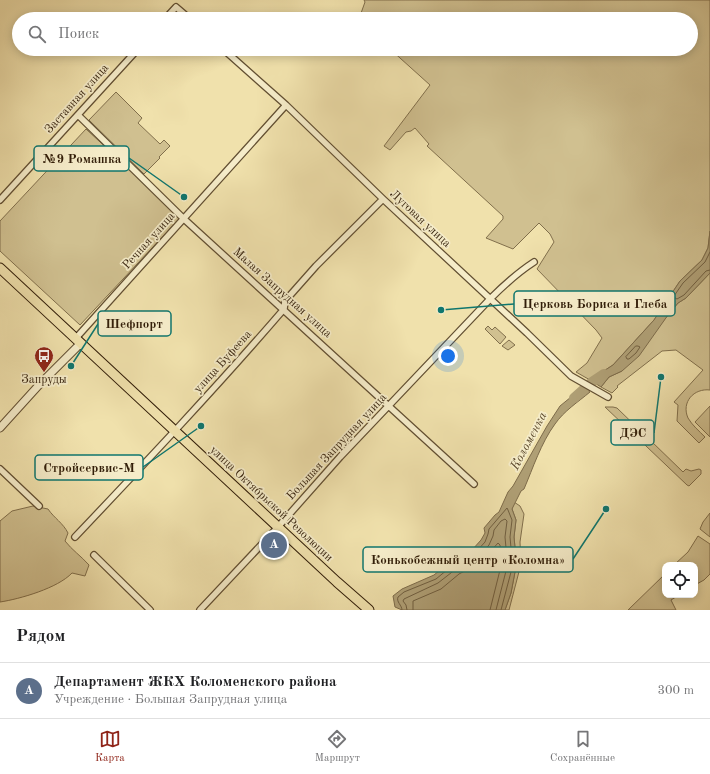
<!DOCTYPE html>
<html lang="ru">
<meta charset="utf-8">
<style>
body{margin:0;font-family:"Old Standard TT",serif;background:#f2f2f2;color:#202124}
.controls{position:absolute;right:12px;bottom:12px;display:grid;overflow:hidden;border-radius:8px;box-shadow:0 2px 10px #0003}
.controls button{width:36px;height:36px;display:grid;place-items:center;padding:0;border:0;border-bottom:1px solid #e0e0e0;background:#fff;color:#202124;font:20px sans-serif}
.you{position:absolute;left:448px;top:356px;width:14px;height:14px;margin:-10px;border:3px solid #fff;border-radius:50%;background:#1a73e8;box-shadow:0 0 0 6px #1a73e833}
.badge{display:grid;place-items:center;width:26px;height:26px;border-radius:50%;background:#8f2418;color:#fff;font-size:13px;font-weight:700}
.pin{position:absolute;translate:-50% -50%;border:2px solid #fff;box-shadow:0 1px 4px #0006}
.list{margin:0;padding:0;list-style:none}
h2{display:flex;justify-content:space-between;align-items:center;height:52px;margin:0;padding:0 16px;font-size:17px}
h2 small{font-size:13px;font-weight:400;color:#757577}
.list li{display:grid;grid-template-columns:26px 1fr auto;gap:12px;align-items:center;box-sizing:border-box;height:56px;padding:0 16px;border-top:1px solid #e0e0e0}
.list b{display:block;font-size:15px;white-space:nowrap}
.list p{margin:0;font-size:13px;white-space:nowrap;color:#757577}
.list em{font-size:13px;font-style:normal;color:#757577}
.icon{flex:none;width:22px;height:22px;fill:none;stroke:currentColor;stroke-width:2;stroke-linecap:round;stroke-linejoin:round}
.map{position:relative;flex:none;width:710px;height:610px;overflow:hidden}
.search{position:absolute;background:#fff;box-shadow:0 2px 10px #0003;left:12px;right:12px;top:12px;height:44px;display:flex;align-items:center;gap:10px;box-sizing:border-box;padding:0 14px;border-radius:22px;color:#757577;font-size:15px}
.sheet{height:108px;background:#fff}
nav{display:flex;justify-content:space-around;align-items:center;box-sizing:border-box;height:56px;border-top:1px solid #e0e0e0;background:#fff;font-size:11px;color:#757577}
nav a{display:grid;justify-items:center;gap:2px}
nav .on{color:#8f2418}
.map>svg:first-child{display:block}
.green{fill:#d0c090;stroke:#816f4c}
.water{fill:#af9f75;stroke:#7d6b4a}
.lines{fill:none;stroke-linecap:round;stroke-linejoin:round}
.shore{stroke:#705e3f;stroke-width:1}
.river{stroke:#af9f75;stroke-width:10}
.minor-casing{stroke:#624f32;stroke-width:8}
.tertiary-casing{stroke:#624f32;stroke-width:9}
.primary-casing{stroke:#321e09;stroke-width:11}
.minor{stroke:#f5ecc9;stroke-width:5.5}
.tertiary{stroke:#f5ecc9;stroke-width:7}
.primary{stroke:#f0e1ac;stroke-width:9}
.labels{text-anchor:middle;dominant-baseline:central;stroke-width:3.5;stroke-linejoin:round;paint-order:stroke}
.street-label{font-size:12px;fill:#321e09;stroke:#f5ecc9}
.poi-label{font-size:12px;fill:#321e09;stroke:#f5ecc9}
.water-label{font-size:13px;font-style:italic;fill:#5e4b2f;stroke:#f5ecc9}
.leader{fill:none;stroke:#0f766e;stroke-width:1.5}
.callout-dot{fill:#0f766e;stroke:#f5ecc9;stroke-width:1.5}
.callout{fill:#f5ecc9;stroke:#0f766e;stroke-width:1.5}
.callout-label{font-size:13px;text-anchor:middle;font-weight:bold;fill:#321e09}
</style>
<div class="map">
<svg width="710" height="610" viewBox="0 0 710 610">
<rect width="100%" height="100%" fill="#f0e1ac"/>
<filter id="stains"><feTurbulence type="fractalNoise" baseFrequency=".005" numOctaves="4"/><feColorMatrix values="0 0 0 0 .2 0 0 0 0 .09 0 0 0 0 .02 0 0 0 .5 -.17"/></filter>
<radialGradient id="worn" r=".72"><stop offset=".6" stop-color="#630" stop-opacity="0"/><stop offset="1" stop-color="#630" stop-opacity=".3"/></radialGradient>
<path class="green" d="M364 0H710V231L708 248 702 260 680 281 654 320 613 365 590 380 576 372 587 363 602 338 596 330 537 269 554 242 550 234 539 223 513 249 486 238 503 219V216L427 146 429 144 415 128 411 131 406 132 390 150 384 146 430 85 390 49H691V19H357L360 16 365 2Z
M116 92 142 118 138 123 160 144 164 140 170 146 159 157 160 158 144 174 89 120Z
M86 129 181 217 80 325 0 251V221Z
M710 273V390C694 388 681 402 688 418 692 425 699 431 705 437L699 443 677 421 678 405 674 402 703 370 676 350 662 351 617 386 618 387 612 393 601 387 609 377 622 371 678 303 686 298Z
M141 311 150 319 142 327 134 319Z
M488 326 492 330 495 327 506 337 500 344 485 329Z
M509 340 515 345 508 350 502 346Z
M710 406V437L695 422Z
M605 407H613L617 408 683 472 686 469 691 471 699 469 701 470V474L689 486 687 485Z
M514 502 520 506 524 514 520 542 521 564 509 610H505L511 593 515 572 516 558 514 537 516 520 512 509Z
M33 506 48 509C54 518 63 523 68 533L65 541C72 550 81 556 89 565L85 576 72 573C58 588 20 599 0 602V521L12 511Z
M710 513V537L700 529 703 522Z
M698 536 710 544V574L704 580 695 585V565H674L688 552Z
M665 574V595H679L671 600 676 610H628Z"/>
<path class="water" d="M710 231V273L686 298 678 303 668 315 639 356 622 371 609 377 601 387 590 380 613 365 654 320 680 281 702 260 708 248Z
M582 388 590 392C578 402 564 411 555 424 541 443 533 468 524 489L521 491 512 509 516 520 514 537 516 558 515 572 511 593 505 610H402L395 607 393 596 402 589 434 575 451 561 472 550 481 540 485 533 484 528 495 515 499 512 508 492 513 486 547 426 560 406Z"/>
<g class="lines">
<path class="shore" d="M710 252 705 262 683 283 674 296 675 298 677 299 684 295 706 271 710 270
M636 346H638L640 347 636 353 629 359H627L626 357Z
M402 610C402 605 396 602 398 597L404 592 436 579 453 565 475 553 485 542 488 534 489 529 507 508 508 510 512 520 510 537 512 559 511 572 501 610
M407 610 406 605 403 601 404 599 438 583 456 569 477 558 489 545 493 536 494 530 501 521 505 519 507 521 505 537 507 559 506 571 496 610
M413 610V601L441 589 459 574 480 563 498 543 500 545 501 559 500 570 490 610"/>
<path class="river" d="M574 398 592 382 604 374"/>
<g class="minor-casing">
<path id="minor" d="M165 19 176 7 190 19
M223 49 286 105 383 199 527 333 571 376 608 397
M78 115 184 219 474 484
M0 200 138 49
M76 338 286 105
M0 469 39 506
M75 537C146 462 217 387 284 309L285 301 316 266 383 199
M94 555 150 610
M200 610 278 527 340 457 490 299C504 285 517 273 534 262"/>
</g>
<g class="tertiary-casing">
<path id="tertiary" d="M0 428 39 385 81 343"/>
</g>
<g class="primary-casing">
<path id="primary" d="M0 268 337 582 369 610"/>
</g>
<use href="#minor" class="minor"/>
<use href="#tertiary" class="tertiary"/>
<use href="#primary" class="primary"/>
</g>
<defs>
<g id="bus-pin" transform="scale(1)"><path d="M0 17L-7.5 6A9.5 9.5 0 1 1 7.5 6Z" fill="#8f2418" stroke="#f5ecc9"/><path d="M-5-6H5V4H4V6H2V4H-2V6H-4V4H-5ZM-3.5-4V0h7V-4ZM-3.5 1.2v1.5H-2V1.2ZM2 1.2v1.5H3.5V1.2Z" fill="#fff"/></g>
</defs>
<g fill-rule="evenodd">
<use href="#bus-pin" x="44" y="356"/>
</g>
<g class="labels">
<g class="street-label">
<text transform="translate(77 99) rotate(-48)">Заставная улица</text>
<text transform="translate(420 219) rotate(43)">Луговая улица</text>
<text transform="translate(149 241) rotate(-48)">Речная улица</text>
<text transform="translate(282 293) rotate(42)">Малая Запрудная улица</text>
<text transform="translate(223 362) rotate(-48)">улица Буфеева</text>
<text transform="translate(337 447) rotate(-47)">Большая Запрудная улица</text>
<text transform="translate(271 504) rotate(43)">улица Октябрьской Революции</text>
</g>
<g class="poi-label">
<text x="44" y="380">Запруды</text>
</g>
<g class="water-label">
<text transform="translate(529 441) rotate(-62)">Коломенка</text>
</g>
</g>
<path class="leader" d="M184 197L129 158M441 310L514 304M71 366L98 324M661 377L654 433M201 426L143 467M606 509L573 559"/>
<g class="callout-dot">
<circle cx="184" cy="197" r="4"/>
<circle cx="441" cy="310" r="4"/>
<circle cx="71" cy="366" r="4"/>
<circle cx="661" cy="377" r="4"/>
<circle cx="201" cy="426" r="4"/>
<circle cx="606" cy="509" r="4"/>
</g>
<g class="callout">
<rect x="34" y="146" width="95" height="25" rx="4"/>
<rect x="514" y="291" width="161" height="25" rx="4"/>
<rect x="98" y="311" width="73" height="25" rx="4"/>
<rect x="611" y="420" width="43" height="25" rx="4"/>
<rect x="35" y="455" width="108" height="25" rx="4"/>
<rect x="363" y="547" width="210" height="25" rx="4"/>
</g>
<g class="callout-label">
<text x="82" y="163">№9 Ромашка</text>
<text x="595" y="308">Церковь Бориса и Глеба</text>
<text x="134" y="328">Шефпорт</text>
<text x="633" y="437">ДЭС</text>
<text x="89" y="472">Стройсервис-М</text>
<text x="468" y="564">Конькобежный центр «Коломна»</text>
</g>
<rect width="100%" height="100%" filter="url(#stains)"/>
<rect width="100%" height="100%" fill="url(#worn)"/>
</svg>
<div class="controls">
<button><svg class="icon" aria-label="locate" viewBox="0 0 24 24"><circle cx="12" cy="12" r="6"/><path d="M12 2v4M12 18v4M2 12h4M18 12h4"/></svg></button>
</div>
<div class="you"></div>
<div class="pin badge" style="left:274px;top:545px;background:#5c6f8a">A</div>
<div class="search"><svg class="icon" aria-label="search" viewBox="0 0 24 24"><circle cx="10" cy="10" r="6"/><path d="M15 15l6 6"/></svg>Поиск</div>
</div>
<section class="sheet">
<h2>Рядом<small></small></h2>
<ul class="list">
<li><span class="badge" style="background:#5c6f8a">A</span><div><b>Департамент ЖКХ Коломенского района</b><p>Учреждение · Большая Запрудная улица</p></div><em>300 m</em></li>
</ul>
</section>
<nav>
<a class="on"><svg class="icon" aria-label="map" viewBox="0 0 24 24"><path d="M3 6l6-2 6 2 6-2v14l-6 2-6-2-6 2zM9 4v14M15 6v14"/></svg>Карта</a>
<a><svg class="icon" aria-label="directions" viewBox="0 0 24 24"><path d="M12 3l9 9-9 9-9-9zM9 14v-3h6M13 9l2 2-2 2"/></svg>Маршрут</a>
<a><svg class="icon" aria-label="saved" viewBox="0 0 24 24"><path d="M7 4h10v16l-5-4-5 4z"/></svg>Сохранённые</a>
</nav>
